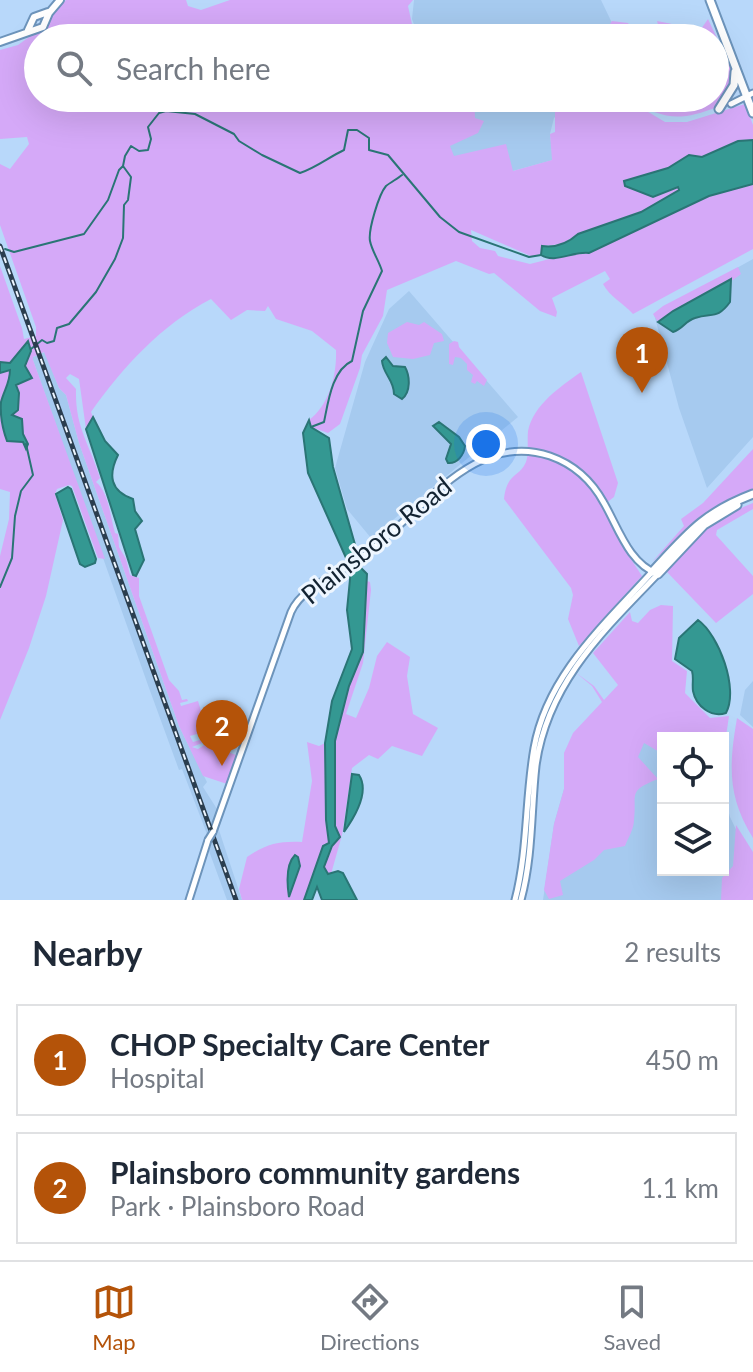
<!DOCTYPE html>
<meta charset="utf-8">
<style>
body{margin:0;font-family:Lato,sans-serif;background:#f2f2f3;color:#1f2937}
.controls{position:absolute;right:24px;bottom:24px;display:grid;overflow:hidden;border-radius:0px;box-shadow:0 8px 32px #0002}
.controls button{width:72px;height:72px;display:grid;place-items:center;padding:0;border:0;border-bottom:2px solid #e0e1e3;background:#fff;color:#1f2937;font:40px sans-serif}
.you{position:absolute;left:486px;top:444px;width:28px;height:28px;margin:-20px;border:6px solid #fff;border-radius:50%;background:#1a73e8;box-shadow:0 0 0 12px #1a73e833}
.badge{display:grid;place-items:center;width:52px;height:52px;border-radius:50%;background:#b45309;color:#fff;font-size:26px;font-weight:700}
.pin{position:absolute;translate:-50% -66px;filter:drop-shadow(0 2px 4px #0008)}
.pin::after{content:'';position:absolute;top:42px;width:28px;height:24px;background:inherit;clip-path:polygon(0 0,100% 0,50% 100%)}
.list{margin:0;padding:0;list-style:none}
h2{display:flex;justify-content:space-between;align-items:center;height:104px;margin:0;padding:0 32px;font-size:34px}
h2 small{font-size:26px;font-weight:400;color:#747a83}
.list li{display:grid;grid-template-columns:52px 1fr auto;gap:24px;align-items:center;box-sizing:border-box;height:112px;margin:0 16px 16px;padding:0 16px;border:2px solid #e0e1e3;border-radius:0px}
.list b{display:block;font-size:30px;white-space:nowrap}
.list p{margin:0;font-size:26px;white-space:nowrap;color:#747a83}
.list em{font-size:26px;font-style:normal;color:#747a83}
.icon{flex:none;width:44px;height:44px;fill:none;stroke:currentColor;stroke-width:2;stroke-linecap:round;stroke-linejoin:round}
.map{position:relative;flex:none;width:753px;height:900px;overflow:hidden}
.search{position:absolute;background:#fff;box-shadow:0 8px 32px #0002;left:24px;right:24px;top:24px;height:88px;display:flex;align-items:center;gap:20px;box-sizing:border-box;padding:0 28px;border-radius:44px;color:#747a83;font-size:30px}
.sheet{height:360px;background:#fff}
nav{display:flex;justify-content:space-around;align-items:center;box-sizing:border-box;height:112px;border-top:2px solid #e0e1e3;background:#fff;font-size:22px;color:#747a83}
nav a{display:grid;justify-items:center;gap:4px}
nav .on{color:#b45309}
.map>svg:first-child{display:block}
.built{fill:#a6caef}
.green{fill:#d5a9f8}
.water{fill:#349892;stroke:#2a7575;stroke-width:2}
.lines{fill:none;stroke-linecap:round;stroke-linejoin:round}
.stream{stroke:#2a7575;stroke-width:2}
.secondary-casing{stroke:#6d94bb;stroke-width:9}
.primary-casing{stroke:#6d94bb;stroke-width:10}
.highway-casing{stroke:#6d94bb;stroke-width:11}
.secondary{stroke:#fff;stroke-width:5}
.primary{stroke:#fff;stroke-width:6}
.highway{stroke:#fff;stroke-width:7}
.rail-casing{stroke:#2b3e4f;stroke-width:5}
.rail{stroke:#eef6ff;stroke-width:2;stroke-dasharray:6;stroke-linecap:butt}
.secondary-bridge-casing{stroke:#6d94bb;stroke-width:9;stroke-linecap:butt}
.secondary-bridge{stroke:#fff;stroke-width:5}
.labels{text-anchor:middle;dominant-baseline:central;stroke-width:6;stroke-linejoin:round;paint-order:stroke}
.street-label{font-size:26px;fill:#122231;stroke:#eef6ff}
</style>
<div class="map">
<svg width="753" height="900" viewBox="0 0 753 900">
<rect width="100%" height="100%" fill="#b8d8fa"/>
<path class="built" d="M414 0H601L612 23 608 27 611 33 621 38H419L412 19Z
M440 98H576L571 99 554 118 550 134 553 160 491 177 418 152Z
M753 259V437L707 488 679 408 654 314Z
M409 291 518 417 371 538 347 509 335 468 365 362 389 309Z
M45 352 59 388 66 395 79 443 179 726 207 782 203 787 217 809 212 824 218 827 242 900H227L209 851 210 842 182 769 179 770 149 688 33 360V357Z
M753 681V727L740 715 745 690Z
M647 709 684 735 701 734 707 738H663V870H723V792L730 817 743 844 723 900H543L554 824 564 789V753Z"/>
<path class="green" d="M66 0H186L188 6 201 10 230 0H413L408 6 415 38H38V98H474L475 118 484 121 478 133 450 146 454 156 506 144 513 171 552 160 550 134 555 132V108L561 109 571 99 576 98H625L665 122H687L745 104 753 125V140L737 141 702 157 689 155 668 168 624 181 653 197 678 187 679 190 641 212 578 234 562 244 542 246 540 254 533 257 471 230 472 241 480 248 495 251 498 256 530 264 577 252 589 253 709 196 750 183 753 184V249L633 314C623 303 610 297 603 284L610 279 605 271 552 298 557 312 556 317 540 311 494 273 489 274 456 261 387 290 383 316 362 355 360 368 340 424 328 433 311 427 309 420C329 405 337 375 336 350L312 331 276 319 268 306 265 311 247 310 231 320 211 299C161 325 123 367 91 412L93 417 86 429 79 379 70 374 66 378 76 389C75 428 89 442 100 478L96 482C109 493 110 516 115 533L118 534 119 547 126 559 130 575 139 578V596L169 680 179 691 182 700 187 699 188 701 180 703 181 706 198 701 207 731 190 736 193 742 200 740 202 743 192 747 198 749 209 742 217 751 219 749 236 755 227 784 203 776 179 726 79 443 66 395 59 388 44 352 33 357V360L105 559 98 558 72 486 69 485 57 489 55 494 63 520 46 596 29 648 0 720V556L9 519 10 492 0 489V373L10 369 9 387 1 403 23 442 28 444 23 434 22 419 11 416 15 385 31 351 28 342 10 363 0 362V266L22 328 24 339 36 336V327L0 225V164L10 169 29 144 27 137 0 139V50L18 45 36 32 45 30 52 15Z
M708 19 733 72 731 84 717 107C682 121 662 121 631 98H715V38H669L668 32 659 28 657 21 687 27 699 32Z
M612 21 628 23 637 38C625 38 614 39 608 27Z
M738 267 741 274 733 280 725 282 658 322 653 314 663 306Z
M407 322 419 325 424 322 442 334 444 341 434 343 430 355 413 359 393 357 387 343 388 333Z
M454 341 458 342 459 347 487 380 484 386 477 381 475 384 471 382 473 375 467 370V364L461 358 455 357 453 365 449 364V344Z
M581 372 618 483 614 497 605 504 627 553 642 576 579 646 568 619 573 595 571 588 504 499C507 472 519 478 526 462 529 454 527 440 528 431 534 404 560 387 581 372Z
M753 449V491L714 509 694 523 652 562 684 526 681 519 703 503Z
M753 503V509L717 530 716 535 753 576V594L716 623 667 572C687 540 718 517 753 503Z
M367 581 370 582 371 590 363 663 346 714 356 718 369 688 377 656 387 642 410 657 407 676 413 714 438 728 422 756 392 746 378 759 369 755 352 768 342 835 331 874H328L324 867 338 834 335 826V741L349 686 363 652Z
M661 605 673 606 672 661 687 671 685 693 710 718 729 716 723 757V738H707L701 734 685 735 680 732 675 738H663L661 753 644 743 638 757 658 779C627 791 637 794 634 820 634 829 628 838 625 846L604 850 594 860 560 881 563 895 549 899 544 890 554 824 564 789V753L573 733 602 702 592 686 575 672 594 686 604 700 618 685 593 653 630 612 632 621 638 623 650 610Z
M737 718 753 729V838C727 796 729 765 737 718Z
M307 742 319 746 325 743 326 820 329 843 324 846 304 900H242L239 889 247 857C266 844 279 841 302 842L312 781Z
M736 825 753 852V900H721L722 878 733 866Z"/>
<path class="water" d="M753 140V184L709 196 589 253C572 251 555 264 541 255L542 246C556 248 568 243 578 234L641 212 679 190 678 187 653 197 625 186 624 181 668 168 689 155 702 157 738 141Z
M731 279 730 302C717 320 712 312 695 318 685 321 683 329 673 332L658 322 673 311Z
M28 341 31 351 25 366 32 378 16 385 19 393 18 410 12 415 22 419 23 434 28 444 26 449 23 442 7 441C3 430 0 414 1 402 4 390 10 383 10 370L0 373V362L10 363Z
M386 357 393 366 405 367C410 376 411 392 402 399L394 394C394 380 383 374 382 361Z
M93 417 105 441 118 455C108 475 110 491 133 499L135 511 142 521 135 529 144 560 136 576 133 575 86 429Z
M309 420 311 427 329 438 333 467 356 548 353 560 367 574 363 652 349 686 335 741V826L340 837 332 846 324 867 328 874 338 871 343 873 357 900H322L317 887 312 900H304L323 846 329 843 326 820 325 743 332 701 352 649 347 610 351 569 308 473 303 433Z
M439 422 459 437 465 446C464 455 457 464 448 463L446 459 451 444 433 426Z
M68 487 71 489 96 559 95 563 85 567 80 564 56 494Z
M698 620C719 635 739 689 726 713 711 718 696 706 693 691 692 683 694 678 692 671L675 659 679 638Z
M352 774 359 775C370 792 354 818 344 832Z
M295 855 298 857 300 866 289 897C287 884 286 864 295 855Z"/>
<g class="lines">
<path class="stream" d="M5 249 14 252 84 234 108 200 119 170 123 166
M31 349 42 340 47 343 54 341 57 328 69 324 96 292 115 259 123 238 124 205 128 200 131 177 123 166 125 156 131 146 139 151 148 150 151 139 148 127 159 113 166 111 195 114 234 134 239 141 262 155 300 173C316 168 329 157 344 150L348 130H357L369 138V150L388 155 440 217 459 232 529 257 541 255
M311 427 324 422C328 403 332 370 352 361L363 311 382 271C379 261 372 251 370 241 368 230 379 194 386 186 391 182 397 179 402 175
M0 587 12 558 15 516 21 491 33 475 26 444"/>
<g class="secondary-casing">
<path id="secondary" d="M731 104 753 93
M213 832 291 612C302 587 335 576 357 561 370 552 382 540 394 530 438 491 485 434 550 456 573 464 592 481 604 503 618 527 629 564 658 574 603 631 547 684 536 766 531 811 533 856 521 900
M189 900 208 840
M515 900C528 850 525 798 534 748 547 675 605 624 652 572"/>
</g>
<g class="primary-casing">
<path id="primary" d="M28 30 34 17 48 12
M0 42 43 27 49 13 60 0"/>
</g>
<g class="highway-casing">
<path id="highway" d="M710 0 753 113
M719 109 734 85 735 72
M652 572C687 534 703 513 753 494
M658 574 704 525 737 505"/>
</g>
<use href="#secondary" class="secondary"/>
<use href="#primary" class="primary"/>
<use href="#highway" class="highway"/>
<g class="rail-casing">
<path id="rail" d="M0 246 236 900"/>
</g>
<use href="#rail" class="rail"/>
<g class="secondary-bridge-casing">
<path id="secondary-bridge" d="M208 840 213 832"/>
</g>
<use href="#secondary-bridge" class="secondary-bridge"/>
</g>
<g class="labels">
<g class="street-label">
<text transform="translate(376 540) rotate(-39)">Plainsboro Road</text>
</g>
</g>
</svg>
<div class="controls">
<button><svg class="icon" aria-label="locate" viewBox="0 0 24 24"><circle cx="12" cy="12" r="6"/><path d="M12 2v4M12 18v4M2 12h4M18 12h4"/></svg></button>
<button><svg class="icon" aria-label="layers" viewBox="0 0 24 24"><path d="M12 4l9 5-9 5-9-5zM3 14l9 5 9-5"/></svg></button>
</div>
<div class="you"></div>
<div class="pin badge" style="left:642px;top:393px">1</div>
<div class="pin badge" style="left:222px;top:766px">2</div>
<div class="search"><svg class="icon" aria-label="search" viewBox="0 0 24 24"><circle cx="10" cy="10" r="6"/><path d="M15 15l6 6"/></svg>Search here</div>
</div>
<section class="sheet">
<h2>Nearby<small>2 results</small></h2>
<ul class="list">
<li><span class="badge">1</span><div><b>CHOP Specialty Care Center</b><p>Hospital</p></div><em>450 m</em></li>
<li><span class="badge">2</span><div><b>Plainsboro community gardens</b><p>Park · Plainsboro Road</p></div><em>1.1 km</em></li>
</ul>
</section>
<nav>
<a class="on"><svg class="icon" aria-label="map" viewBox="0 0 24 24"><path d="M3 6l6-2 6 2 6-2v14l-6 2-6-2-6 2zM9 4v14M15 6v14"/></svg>Map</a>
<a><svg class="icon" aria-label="directions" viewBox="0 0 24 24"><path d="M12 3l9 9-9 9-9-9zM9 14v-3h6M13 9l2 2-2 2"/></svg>Directions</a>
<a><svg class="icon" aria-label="saved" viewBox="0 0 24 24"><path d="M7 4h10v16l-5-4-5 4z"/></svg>Saved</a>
</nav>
